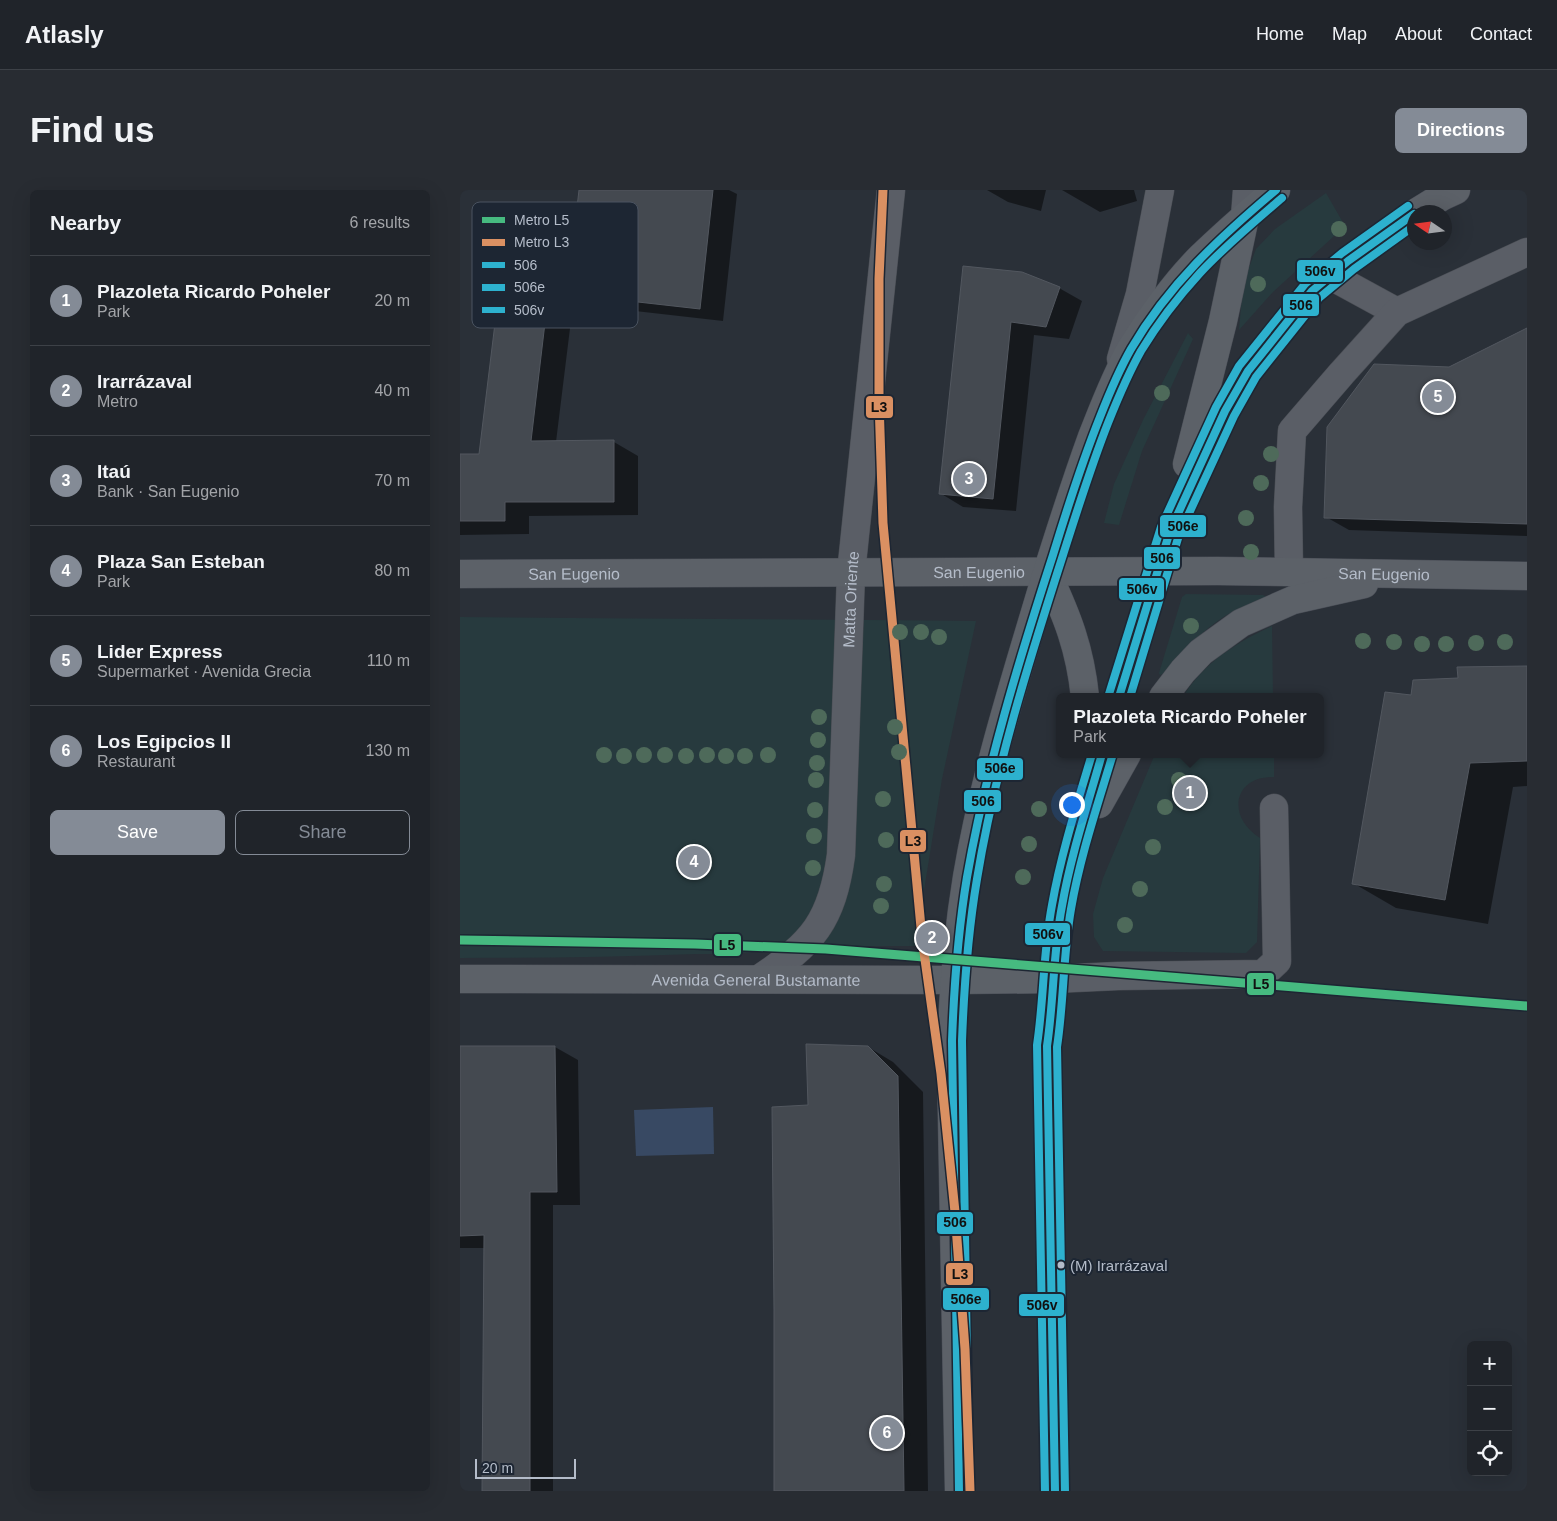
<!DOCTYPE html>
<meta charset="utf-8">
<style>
body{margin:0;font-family:Arial,sans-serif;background:#282c32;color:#f1f3f6}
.controls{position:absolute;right:15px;bottom:15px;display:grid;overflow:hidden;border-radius:8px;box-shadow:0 5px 20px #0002}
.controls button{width:45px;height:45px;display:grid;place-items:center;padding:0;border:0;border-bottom:1px solid #3d4147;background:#20242a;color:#f1f3f6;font:25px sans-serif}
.compass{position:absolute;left:947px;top:15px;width:45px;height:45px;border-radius:50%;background:#20242a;box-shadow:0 5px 20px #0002;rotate:283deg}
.scale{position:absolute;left:15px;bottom:12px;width:101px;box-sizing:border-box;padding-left:5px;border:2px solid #b4bcc9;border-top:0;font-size:14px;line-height:18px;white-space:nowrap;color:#b4bcc9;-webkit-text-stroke:4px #1d2633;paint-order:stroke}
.you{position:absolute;left:611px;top:614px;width:18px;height:18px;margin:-12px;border:4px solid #fff;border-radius:50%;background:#1a73e8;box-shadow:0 0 0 8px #1a73e833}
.badge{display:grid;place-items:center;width:32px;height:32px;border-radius:50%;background:#848b96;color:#fff;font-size:16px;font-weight:700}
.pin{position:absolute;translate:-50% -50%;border:2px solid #fff;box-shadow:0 1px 5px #0006}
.popup{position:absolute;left:596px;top:503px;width:268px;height:65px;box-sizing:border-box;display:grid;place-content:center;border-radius:8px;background:#20242a;filter:drop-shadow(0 1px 4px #0005);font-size:16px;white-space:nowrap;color:#a2a4a8}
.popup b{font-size:19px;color:#f1f3f6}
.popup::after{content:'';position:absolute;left:50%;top:100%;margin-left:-10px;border:10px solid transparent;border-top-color:#20242a}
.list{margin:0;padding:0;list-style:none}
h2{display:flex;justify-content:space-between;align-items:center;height:65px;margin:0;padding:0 20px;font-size:21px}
h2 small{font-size:16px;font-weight:400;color:#a2a4a8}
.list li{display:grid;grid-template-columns:32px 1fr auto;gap:15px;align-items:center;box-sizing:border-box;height:90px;padding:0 20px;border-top:1px solid #3d4147}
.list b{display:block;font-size:19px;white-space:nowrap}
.list p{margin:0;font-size:16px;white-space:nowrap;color:#a2a4a8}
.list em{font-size:16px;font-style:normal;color:#a2a4a8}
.actions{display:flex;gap:10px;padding:15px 20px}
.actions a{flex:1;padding:11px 0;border:1px solid #848b96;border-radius:8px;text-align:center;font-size:18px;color:#848b96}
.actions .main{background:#848b96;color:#fff}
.icon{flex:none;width:28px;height:28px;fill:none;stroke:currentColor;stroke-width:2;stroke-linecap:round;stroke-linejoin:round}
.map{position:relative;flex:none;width:1067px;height:1301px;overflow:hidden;border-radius:8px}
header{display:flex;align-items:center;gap:30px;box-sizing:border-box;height:70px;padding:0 25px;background:#20242a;border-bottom:1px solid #3d4147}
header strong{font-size:24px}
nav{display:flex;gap:28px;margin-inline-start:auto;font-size:18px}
.intro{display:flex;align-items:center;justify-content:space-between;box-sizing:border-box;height:120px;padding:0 30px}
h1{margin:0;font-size:35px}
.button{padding:12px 22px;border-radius:8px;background:#848b96;color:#fff;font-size:18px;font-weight:700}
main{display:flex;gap:30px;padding:0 30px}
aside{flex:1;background:#20242a;border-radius:8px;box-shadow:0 5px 20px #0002}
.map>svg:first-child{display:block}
.green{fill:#273a3e}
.water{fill:#384963}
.shadow{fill:#0007}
.building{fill:#444950;stroke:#52575f}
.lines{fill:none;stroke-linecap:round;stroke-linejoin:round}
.minor-casing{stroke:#484c53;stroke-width:29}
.major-casing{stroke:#484c55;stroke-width:29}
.minor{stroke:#5a5e66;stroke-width:28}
.major{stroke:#5c6168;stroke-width:28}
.bus-1-casing{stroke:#1d2633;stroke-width:11}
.bus-2-casing{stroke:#1d2633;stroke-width:11}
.bus-3-casing{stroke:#1d2633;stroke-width:11}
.bus-1{stroke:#2db1ce;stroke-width:8}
.bus-2{stroke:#2db1ce;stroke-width:8}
.bus-3{stroke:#2db1ce;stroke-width:8}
.metro-1-casing{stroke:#1d2633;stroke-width:12}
.metro-2-casing{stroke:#1d2633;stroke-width:12}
.metro-1{stroke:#46ba80;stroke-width:9}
.metro-2{stroke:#da9062;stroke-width:9}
.tree{fill:#4e6a5a}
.bus-dot{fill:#b4bcc9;stroke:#1d2633;stroke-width:2}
.labels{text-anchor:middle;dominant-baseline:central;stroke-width:4;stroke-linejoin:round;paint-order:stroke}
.bus-label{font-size:15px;fill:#b4bcc9;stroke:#1d2633;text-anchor:start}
.street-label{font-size:16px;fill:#b4bcc9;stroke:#1d2633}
.key{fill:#1d2633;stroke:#4a5360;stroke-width:1}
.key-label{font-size:14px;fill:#b4bcc9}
.line-badge{stroke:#1d2633;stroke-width:2}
.pale-badge-label{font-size:14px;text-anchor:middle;font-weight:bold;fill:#111}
</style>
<header>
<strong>Atlasly</strong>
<nav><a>Home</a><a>Map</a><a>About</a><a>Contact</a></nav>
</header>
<div class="intro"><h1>Find us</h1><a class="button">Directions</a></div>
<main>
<aside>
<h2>Nearby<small>6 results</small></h2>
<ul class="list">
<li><span class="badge">1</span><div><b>Plazoleta Ricardo Poheler</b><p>Park</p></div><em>20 m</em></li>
<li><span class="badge">2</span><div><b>Irarrázaval</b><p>Metro</p></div><em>40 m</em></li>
<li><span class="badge">3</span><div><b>Itaú</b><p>Bank · San Eugenio</p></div><em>70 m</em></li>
<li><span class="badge">4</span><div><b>Plaza San Esteban</b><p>Park</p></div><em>80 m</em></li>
<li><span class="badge">5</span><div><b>Lider Express</b><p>Supermarket · Avenida Grecia</p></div><em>110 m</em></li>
<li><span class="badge">6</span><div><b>Los Egipcios II</b><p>Restaurant</p></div><em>130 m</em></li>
</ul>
<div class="actions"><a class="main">Save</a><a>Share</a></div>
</aside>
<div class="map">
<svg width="1067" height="1301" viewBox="0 0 1067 1301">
<rect width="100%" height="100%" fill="#2a3038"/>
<path class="green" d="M866 3 885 36 813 102 779 140 783 94 796 59 815 39Z
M728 143 733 149 682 261 659 335 644 333 654 294 683 230Z
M726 404 803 405 808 408C794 414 778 418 765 426 741 441 722 463 703 484L700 485 699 483 722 407Z
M0 427C172 429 344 429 516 431L482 589 455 756H315C300 765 255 764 236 764 157 767 79 768 0 768Z
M812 436 813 507H723C744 472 776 453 812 436Z
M695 564H814V587C772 586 767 628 800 648L797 752 786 763 643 761 634 747 633 724 643 688Z"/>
<path class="water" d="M253 917 254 964 176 966 174 920Z"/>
<path class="shadow" d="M120 0H269L277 4 263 131 131 116 114 106 96 252H154L178 266V325L69 326V344L0 345V265H20L90 83 110 94Z
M527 0H586L581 21 548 12Z
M602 0H674L677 11 640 22Z
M505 77 599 98 622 111 609 149 574 145 556 321 503 317 480 303Z
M1067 140V346L889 340 866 327 989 178Z
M1067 477V596L1053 597 1028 734 936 718 893 693 952 507 999 490Z
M0 857H95L118 870 120 1015H93V1301H23L25 1058H0Z
M408 857 433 872 463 902 468 1301H315L350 917Z"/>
<path class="building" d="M119 0H253L240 119 107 104Z
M42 76 91 82 71 251 154 250V312H45V331H0V264H19Z
M503 76 562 82 600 97 586 137 551 132 533 309 479 304Z
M1067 138V334L864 328 867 237 914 174 989 177Z
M1067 476V571L1010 573 985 710 892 694 925 502 951 505 953 490 998 488 997 477Z
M346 854 408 856 438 886 444 1301H314V1121L312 917 348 915Z
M0 856H95L97 1002H70V1301H22L24 1045 0 1046Z"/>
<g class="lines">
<g class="minor-casing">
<g id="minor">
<path d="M785 27 787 0"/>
<path d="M871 86 937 122"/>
<path d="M661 169 680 104 700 0"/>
<path d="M829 381 828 317 832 241 882 183 937 122 1067 62"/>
<path id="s1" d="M299 789C353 753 372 731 381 665L391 383 431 0"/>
<path d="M593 789 658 786 803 784 817 771 814 618"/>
</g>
</g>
<g class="major-casing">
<g id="major">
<path d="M957 22 983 6 996 0"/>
<path d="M727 274 763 131 785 27"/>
<path d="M587 383C607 426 620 458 625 507"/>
<path id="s2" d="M0 384 758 381 1067 386"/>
<path d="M659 507 710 341 765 221 788 181 852 101 888 71 954 24"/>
<path d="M703 507 723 481 741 462 781 433 833 410 904 394"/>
<path d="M639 614 667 564"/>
<path id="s3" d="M0 789 496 790 593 789"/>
<path d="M499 1301 491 874C492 812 497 748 507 687 524 586 556 487 585 389 600 341 615 294 632 247 644 217 655 187 671 159 689 129 716 92 741 67 765 44 790 22 816 0"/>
<path d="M595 1301 587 856C594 818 592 778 598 738 606 679 626 622 642 564"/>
</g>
</g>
<use href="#minor" class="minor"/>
<use href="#major" class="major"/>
<g class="bus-1-casing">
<path id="bus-1" d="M659 507 710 341 765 221 788 181 852 101 888 71 954 24
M499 1301 492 851C494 796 498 741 507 687 526 578 559 470 593 365 607 319 622 272 640 227 649 204 659 180 671 159 709 94 759 48 816 0
M595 1301 587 856C594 809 593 762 602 716 611 664 628 614 642 564"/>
</g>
<g class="bus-2-casing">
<path id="bus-2" d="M670 507 719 345 774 226 796 187 859 108 894 79 954 36
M509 1301 502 851C504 797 508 742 517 689 535 579 569 471 603 365 617 321 631 276 648 233 658 208 668 184 681 161 698 133 718 107 740 83 765 56 794 32 822 8
M605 1301 597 857C604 811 603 765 611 719 620 667 637 617 652 567"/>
</g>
<g class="bus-3-casing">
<path id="bus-3" d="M649 504 701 337 756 217 779 176 845 94 882 63 948 16
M585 1301 577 855C584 809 583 762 592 715 601 664 617 614 632 564"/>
</g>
<use href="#bus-1" class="bus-1"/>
<use href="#bus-2" class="bus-2"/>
<use href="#bus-3" class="bus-3"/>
<g class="metro-1-casing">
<path id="metro-1" d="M0 750 235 754 366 759 1067 816"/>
</g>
<g class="metro-2-casing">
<path id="metro-2" d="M423 0 419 89V211L423 333 462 748 481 884 495 1022 505 1159 510 1301"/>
</g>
<use href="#metro-1" class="metro-1"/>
<use href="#metro-2" class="metro-2"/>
</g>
<g class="tree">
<circle cx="879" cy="39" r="8"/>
<circle cx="798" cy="94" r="8"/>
<circle cx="702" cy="203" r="8"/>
<circle cx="811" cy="264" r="8"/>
<circle cx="801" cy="293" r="8"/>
<circle cx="786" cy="328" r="8"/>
<circle cx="791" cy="362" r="8"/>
<circle cx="731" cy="436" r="8"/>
<circle cx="440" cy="442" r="8"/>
<circle cx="461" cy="442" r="8"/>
<circle cx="479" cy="447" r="8"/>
<circle cx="903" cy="451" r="8"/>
<circle cx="934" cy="452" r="8"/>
<circle cx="1045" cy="452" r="8"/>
<circle cx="1016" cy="453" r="8"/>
<circle cx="962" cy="454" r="8"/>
<circle cx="986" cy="454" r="8"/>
<circle cx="359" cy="527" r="8"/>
<circle cx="435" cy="537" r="8"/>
<circle cx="358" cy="550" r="8"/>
<circle cx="439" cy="562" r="8"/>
<circle cx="144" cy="565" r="8"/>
<circle cx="184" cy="565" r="8"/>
<circle cx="205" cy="565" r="8"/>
<circle cx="247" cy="565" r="8"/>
<circle cx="308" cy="565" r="8"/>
<circle cx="164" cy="566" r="8"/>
<circle cx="226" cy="566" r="8"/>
<circle cx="266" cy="566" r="8"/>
<circle cx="285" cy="566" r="8"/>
<circle cx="357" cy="573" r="8"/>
<circle cx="356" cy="590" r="8"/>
<circle cx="719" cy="590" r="8"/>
<circle cx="423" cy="609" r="8"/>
<circle cx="705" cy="617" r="8"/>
<circle cx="579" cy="619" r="8"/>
<circle cx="355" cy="620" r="8"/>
<circle cx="354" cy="646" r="8"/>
<circle cx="426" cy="650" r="8"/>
<circle cx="569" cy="654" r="8"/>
<circle cx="693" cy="657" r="8"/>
<circle cx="353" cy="678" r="8"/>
<circle cx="563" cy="687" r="8"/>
<circle cx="424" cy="694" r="8"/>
<circle cx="680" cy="699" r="8"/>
<circle cx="421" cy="716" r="8"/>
<circle cx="665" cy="735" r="8"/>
</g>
<circle class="bus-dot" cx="601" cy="1075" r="4.5"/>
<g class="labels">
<g class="bus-label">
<text x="610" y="1075">(M) Irarrázaval</text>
</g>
<g class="street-label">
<text stroke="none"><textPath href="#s2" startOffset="519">San Eugenio</textPath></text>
<text stroke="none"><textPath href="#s2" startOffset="924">San Eugenio</textPath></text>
<text stroke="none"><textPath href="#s2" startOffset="114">San Eugenio</textPath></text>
<text stroke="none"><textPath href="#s1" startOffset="411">Matta Oriente</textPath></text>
<text stroke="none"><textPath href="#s3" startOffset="296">Avenida General Bustamante</textPath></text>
</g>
</g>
<rect x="12" y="12" width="166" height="126" rx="8" class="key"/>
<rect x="22" y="27" width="23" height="6" fill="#46ba80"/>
<rect x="22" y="49" width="23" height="7" fill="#da9062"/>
<rect x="22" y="72" width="23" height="6" fill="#2db1ce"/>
<rect x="22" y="94" width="23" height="7" fill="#2db1ce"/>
<rect x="22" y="117" width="23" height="6" fill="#2db1ce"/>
<g class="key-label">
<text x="54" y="35">Metro L5</text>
<text x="54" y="57">Metro L3</text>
<text x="54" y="80">506</text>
<text x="54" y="102">506e</text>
<text x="54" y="125">506v</text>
</g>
<g class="line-badge">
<rect x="836" y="69" width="48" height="24" rx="5" fill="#2db1ce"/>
<rect x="822" y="103" width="38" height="24" rx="5" fill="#2db1ce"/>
<rect x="405" y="205" width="29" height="24" rx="5" fill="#da9062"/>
<rect x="699" y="324" width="48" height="24" rx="5" fill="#2db1ce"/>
<rect x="683" y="356" width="38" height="24" rx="5" fill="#2db1ce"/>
<rect x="658" y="387" width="47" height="24" rx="5" fill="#2db1ce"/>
<rect x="516" y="567" width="48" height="24" rx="5" fill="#2db1ce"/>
<rect x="503" y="599" width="39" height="24" rx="5" fill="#2db1ce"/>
<rect x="439" y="639" width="28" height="24" rx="5" fill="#da9062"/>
<rect x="564" y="732" width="47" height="24" rx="5" fill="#2db1ce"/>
<rect x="253" y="743" width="29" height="24" rx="5" fill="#46ba80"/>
<rect x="786" y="782" width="29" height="24" rx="5" fill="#46ba80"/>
<rect x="476" y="1021" width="38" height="24" rx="5" fill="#2db1ce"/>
<rect x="485" y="1072" width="29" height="24" rx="5" fill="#da9062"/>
<rect x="482" y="1097" width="48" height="24" rx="5" fill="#2db1ce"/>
<rect x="558" y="1103" width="47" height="24" rx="5" fill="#2db1ce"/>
</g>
<g class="pale-badge-label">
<text x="860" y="86">506v</text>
<text x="841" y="120">506</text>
<text x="419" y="222">L3</text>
<text x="723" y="341">506e</text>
<text x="702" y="373">506</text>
<text x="682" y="404">506v</text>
<text x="540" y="583">506e</text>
<text x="523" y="616">506</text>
<text x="453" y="656">L3</text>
<text x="588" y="749">506v</text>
<text x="267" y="760">L5</text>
<text x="801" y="799">L5</text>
<text x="495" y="1037">506</text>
<text x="500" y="1089">L3</text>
<text x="506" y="1114">506e</text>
<text x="582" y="1120">506v</text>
</g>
</svg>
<div class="controls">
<button>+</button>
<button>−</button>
<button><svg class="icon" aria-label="locate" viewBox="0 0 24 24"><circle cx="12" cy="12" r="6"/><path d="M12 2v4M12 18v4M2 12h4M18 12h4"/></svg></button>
</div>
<svg class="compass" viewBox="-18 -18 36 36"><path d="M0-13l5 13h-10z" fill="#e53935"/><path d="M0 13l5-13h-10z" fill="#a2a4a8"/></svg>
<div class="scale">20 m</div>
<div class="you"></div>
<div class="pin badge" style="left:730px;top:603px">1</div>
<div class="popup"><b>Plazoleta Ricardo Poheler</b>Park</div>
<div class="pin badge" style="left:472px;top:748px">2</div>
<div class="pin badge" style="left:509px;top:289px">3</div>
<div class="pin badge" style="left:234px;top:672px">4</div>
<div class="pin badge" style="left:978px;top:207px">5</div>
<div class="pin badge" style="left:427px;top:1243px">6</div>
</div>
</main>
